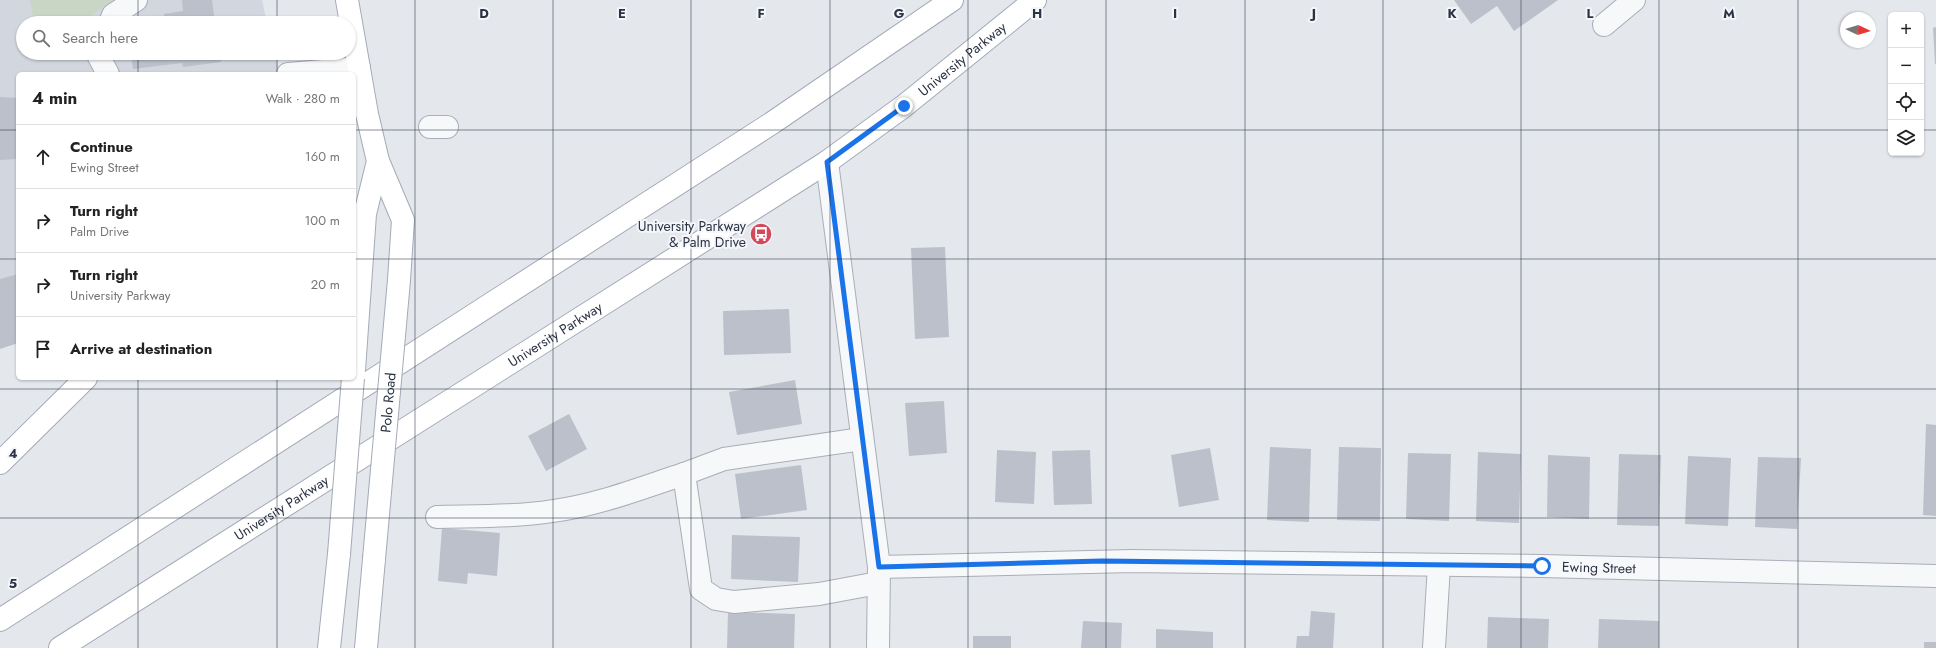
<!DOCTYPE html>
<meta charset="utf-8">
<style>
body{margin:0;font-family:Jost,sans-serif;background:#f6f6f6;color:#222}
.controls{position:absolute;right:12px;top:12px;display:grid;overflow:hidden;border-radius:6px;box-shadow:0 1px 3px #0004}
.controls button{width:36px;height:36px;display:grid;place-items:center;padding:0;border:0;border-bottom:1px solid #e0e0e0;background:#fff;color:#222;font:20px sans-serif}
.compass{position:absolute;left:1840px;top:12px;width:36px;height:36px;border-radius:50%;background:#fff;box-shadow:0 1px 3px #0004;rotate:94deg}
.stop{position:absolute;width:12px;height:12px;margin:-9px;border:3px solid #1a73e8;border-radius:50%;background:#fff}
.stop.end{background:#1a73e8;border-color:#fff;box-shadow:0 1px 4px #0008}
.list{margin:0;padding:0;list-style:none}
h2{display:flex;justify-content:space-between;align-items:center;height:52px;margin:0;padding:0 16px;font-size:17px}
h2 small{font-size:13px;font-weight:400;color:#767676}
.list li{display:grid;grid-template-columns:26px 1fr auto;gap:12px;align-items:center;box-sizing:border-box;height:64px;padding:0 16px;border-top:1px solid #e0e0e0}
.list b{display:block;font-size:15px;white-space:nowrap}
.list p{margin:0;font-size:13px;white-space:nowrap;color:#767676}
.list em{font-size:13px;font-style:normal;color:#767676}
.icon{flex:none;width:22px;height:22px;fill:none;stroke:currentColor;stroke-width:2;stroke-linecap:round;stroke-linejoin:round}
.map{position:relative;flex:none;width:1936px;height:648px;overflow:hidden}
.search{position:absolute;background:#fff;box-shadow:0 1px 3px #0004;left:16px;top:16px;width:340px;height:44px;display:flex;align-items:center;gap:10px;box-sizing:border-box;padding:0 14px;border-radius:22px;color:#767676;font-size:15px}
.panel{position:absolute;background:#fff;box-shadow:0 1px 3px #0004;left:16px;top:72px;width:340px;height:308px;border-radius:6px}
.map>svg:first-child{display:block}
.built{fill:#d2d6de}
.green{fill:#c9d6c5}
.building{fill:#bbc0ca}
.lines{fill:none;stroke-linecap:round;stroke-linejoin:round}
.minor-casing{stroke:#a9aeb7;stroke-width:24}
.major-casing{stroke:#a3abb8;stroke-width:24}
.minor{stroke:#f7f8fa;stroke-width:22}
.major{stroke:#fff;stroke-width:22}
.major-bridge-casing{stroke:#a3abb8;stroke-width:24;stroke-linecap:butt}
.major-bridge{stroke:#fff;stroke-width:22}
.route{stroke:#1a73e8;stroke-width:5}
.grid{fill:none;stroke:#2b3445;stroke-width:1;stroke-opacity:0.55}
.labels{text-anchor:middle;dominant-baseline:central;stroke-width:4;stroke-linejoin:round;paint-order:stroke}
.street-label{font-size:14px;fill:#2b3445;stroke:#f4f6f9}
.poi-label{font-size:14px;fill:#2b3445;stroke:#f4f6f9;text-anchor:end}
.grid-label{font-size:13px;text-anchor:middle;font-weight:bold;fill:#2b3445;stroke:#f4f6f9;stroke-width:4;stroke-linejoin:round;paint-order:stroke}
</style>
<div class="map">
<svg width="1936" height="648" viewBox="0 0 1936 648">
<rect width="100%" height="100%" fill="#e4e7ec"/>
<path class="built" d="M0 0H262L267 23H23V53H275L280 74H18V325L0 342Z"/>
<path class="green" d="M30 0H113L80 23H34Z"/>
<path class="building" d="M182 0H212L215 23H165L164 14 183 11Z
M1454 0H1558L1514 31 1497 6 1471 24Z
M1936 27V64H1935L1933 28Z
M131 53H219L221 62 183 67 182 63 133 69Z
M0 97 18 98V159L0 160Z
M945 247 949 337 915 339 911 248Z
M18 274V343L0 349V279Z
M789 309 791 353 724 355 723 311Z
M795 380 802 424 737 435 729 392Z
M944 401 947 453 909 456 905 403Z
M569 414 587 449 546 471 528 436Z
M1926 424 1936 425V516L1923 515Z
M1270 447 1311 449 1309 522 1267 520Z
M1339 447 1381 448 1380 521 1337 520Z
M1210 448 1219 500 1179 507 1171 455Z
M997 450 1036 452 1034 504 995 502Z
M1090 450 1092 504 1054 505 1052 451Z
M1478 452 1521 454 1519 523 1476 521Z
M1408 453 1451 454 1449 521 1406 519Z
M1619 454 1661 455 1659 526 1617 525Z
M1548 455 1590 457 1589 519 1547 517Z
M1688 456 1731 458 1728 526 1685 524Z
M1758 457 1801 458 1797 529 1755 527Z
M801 465 807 510 741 519 735 474Z
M442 528 500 533 497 576 468 573 467 584 438 581Z
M732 535 800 537 798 582 731 579Z
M1311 611 1335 613 1333 648H1296L1297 636H1309Z
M728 612 795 614 794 648H727Z
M1488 617 1549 619 1548 648H1487Z
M1599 619 1659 621V648H1598Z
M1083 621 1122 623 1121 648H1081Z
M1156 629 1213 632V648H1156Z
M973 636H1011V648H973Z
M1924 642H1936V648H1924Z"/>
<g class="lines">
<g class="minor-casing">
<g id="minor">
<path d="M110 23 113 15 136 0"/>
<path d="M1604 25 1634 0"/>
<path d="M98 53V55L108 74"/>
<path d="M288 74 359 68"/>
<path d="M430 127H447"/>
<path d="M827 162 879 567 878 648"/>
<path d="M862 439 724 459 684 474 701 589 716 599 734 602 819 594 878 583"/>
<path d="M437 517C476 516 514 517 553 511 598 505 641 488 684 474"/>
<path id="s1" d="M879 567 1132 561 1542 566 1936 576"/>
<path d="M1434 648 1439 565"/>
</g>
</g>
<g class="major-casing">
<g id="major">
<path d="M347 0 367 114 378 161 403 220 399 280"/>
<path d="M354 370 365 214 378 161"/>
<path d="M0 463 86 378"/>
<path d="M0 620 772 123 952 0"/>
<path id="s2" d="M60 648 827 162 904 106 1035 0"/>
<path d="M329 648 339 554"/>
<path d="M366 648 374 559"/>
</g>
</g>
<use href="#minor" class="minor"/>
<use href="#major" class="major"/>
<g class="major-bridge-casing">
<g id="major-bridge">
<path d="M339 554 353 378"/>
<path id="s3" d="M374 559 399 280"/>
</g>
</g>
<use href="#major-bridge" class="major-bridge"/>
</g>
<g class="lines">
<path class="route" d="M904 106 827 162 879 567 1102 561 1542 566"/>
</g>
<path class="grid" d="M138 0V23M277 0V23M415 0V648M553 0V648M691 0V648M830 0V648M968 0V648M1106 0V648M1245 0V648M1383 0V648M1521 0V648M1659 0V648M1798 0V648M138 53V74M277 53V74M0 130H18M354 130H1891M1921 130H1936M0 259H18M354 259H1936M138 378V648M277 378V648M0 389H1936M0 518H1936"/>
<defs>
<g id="bus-disc" transform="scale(1.15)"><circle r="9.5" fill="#d1495b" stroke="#f4f6f9"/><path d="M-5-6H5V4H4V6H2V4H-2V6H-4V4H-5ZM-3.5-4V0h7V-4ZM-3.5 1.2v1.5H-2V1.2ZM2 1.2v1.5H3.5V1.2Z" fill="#fff"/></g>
</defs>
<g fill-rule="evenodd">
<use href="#bus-disc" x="761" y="234"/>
</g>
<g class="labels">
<g class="street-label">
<text stroke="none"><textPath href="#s2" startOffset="1078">University Parkway</textPath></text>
<text stroke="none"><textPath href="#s2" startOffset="586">University Parkway</textPath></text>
<text stroke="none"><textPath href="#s3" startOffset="157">Polo Road</textPath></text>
<text stroke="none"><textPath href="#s2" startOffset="262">University Parkway</textPath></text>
<text stroke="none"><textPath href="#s1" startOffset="720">Ewing Street</textPath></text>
</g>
<g class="poi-label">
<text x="746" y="226">University Parkway<tspan x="746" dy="16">&amp; Palm Drive</tspan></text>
</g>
</g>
<g class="grid-label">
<text x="484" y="18">D</text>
<text x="622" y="18">E</text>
<text x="761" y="18">F</text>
<text x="899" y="18">G</text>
<text x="1037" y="18">H</text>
<text x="1175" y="18">I</text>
<text x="1314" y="18">J</text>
<text x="1452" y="18">K</text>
<text x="1590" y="18">L</text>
<text x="1729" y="18">M</text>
<text x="13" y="458">4</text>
<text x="13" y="588">5</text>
</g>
</svg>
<div class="controls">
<button>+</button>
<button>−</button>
<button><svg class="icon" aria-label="locate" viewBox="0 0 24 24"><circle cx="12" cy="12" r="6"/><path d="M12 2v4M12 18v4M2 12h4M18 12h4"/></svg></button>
<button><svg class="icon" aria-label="layers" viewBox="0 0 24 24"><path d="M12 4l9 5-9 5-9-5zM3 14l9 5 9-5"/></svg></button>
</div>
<svg class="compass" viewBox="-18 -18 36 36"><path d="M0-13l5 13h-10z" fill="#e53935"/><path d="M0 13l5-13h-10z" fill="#767676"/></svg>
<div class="stop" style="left:1542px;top:566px"></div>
<div class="stop end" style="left:904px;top:106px"></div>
<div class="search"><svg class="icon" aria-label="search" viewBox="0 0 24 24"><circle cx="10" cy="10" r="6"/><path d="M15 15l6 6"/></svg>Search here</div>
<section class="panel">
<h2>4 min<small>Walk · 280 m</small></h2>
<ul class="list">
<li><svg class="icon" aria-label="ahead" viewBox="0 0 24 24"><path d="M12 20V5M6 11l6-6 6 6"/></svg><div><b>Continue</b><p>Ewing Street</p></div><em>160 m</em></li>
<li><svg class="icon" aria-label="right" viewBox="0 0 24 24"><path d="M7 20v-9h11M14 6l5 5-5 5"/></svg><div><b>Turn right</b><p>Palm Drive</p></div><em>100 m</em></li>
<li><svg class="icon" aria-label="right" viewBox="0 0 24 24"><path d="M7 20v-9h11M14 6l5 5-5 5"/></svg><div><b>Turn right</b><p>University Parkway</p></div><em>20 m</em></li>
<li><svg class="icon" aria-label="arrive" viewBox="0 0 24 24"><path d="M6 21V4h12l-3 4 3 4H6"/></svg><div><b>Arrive at destination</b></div></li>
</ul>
</section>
</div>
